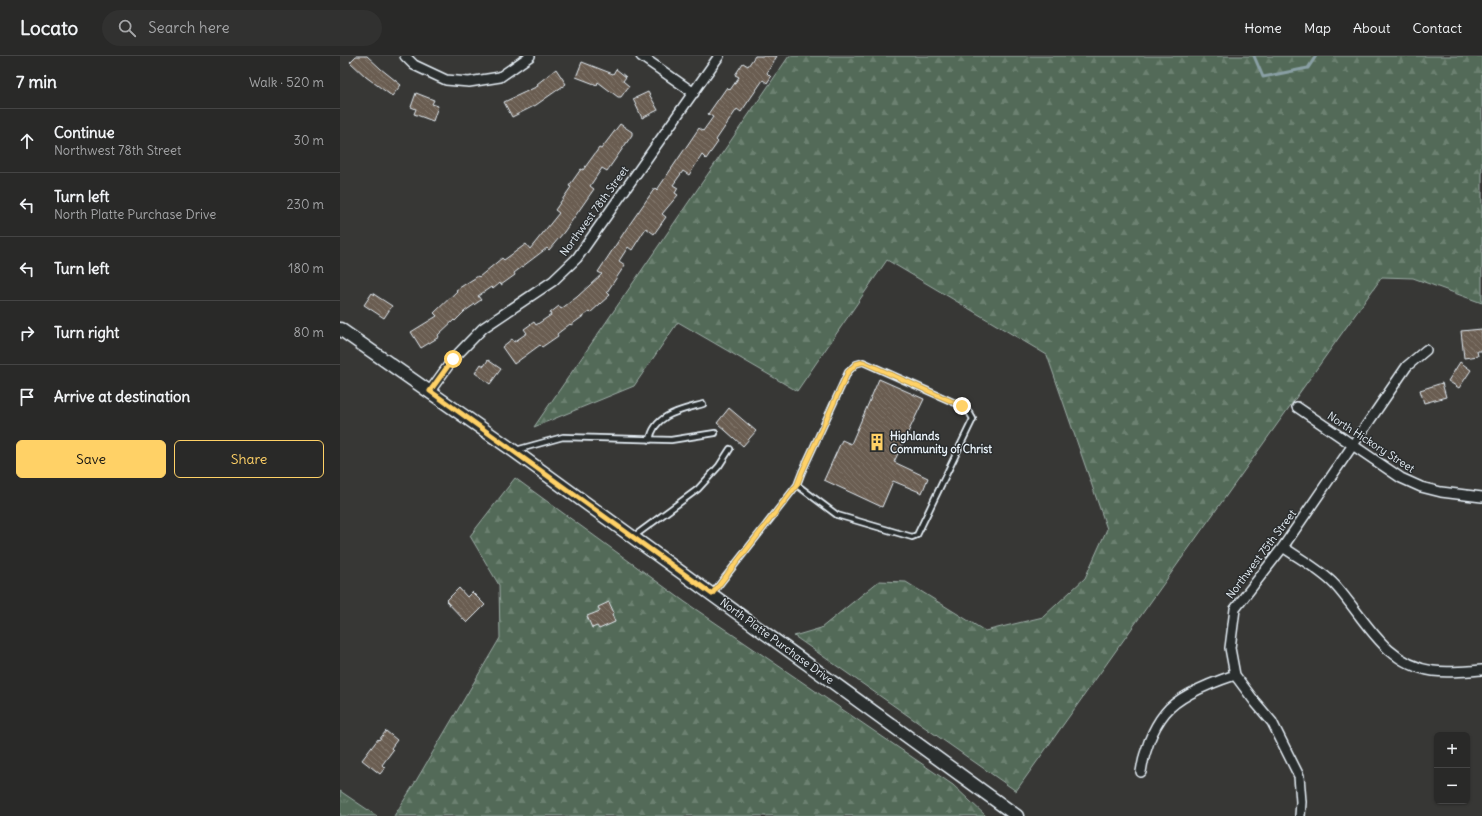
<!DOCTYPE html>
<meta charset="utf-8">
<style>
body{margin:0;font-family:Delius,sans-serif;background:#313130;color:#f1f3f6}
.controls{position:absolute;right:12px;bottom:12px;display:grid;overflow:hidden;border-radius:6px;box-shadow:0 1px 3px #0004}
.controls button{width:36px;height:36px;display:grid;place-items:center;padding:0;border:0;border-bottom:1px solid #454545;background:#292928;color:#f1f3f6;font:20px sans-serif}
.stop{position:absolute;width:12px;height:12px;margin:-9px;border:3px solid #ffd166;border-radius:50%;background:#fff}
.stop.end{background:#ffd166;border-color:#fff;box-shadow:0 1px 4px #0008}
.list{margin:0;padding:0;list-style:none}
h2{display:flex;justify-content:space-between;align-items:center;height:52px;margin:0;padding:0 16px;font-size:17px}
h2 small{font-size:13px;font-weight:400;color:#a5a6a8}
.list li{display:grid;grid-template-columns:26px 1fr auto;gap:12px;align-items:center;box-sizing:border-box;height:64px;padding:0 16px;border-top:1px solid #454545}
.list b{display:block;font-size:15px;white-space:nowrap}
.list p{margin:0;font-size:13px;white-space:nowrap;color:#a5a6a8}
.list em{font-size:13px;font-style:normal;color:#a5a6a8}
.actions{display:flex;gap:8px;padding:12px 16px}
.actions a{flex:1;padding:9px 0;border:1px solid #ffd166;border-radius:6px;text-align:center;font-size:14px;color:#ffd166}
.actions .main{background:#ffd166;color:#111}
.icon{flex:none;width:22px;height:22px;fill:none;stroke:currentColor;stroke-width:2;stroke-linecap:round;stroke-linejoin:round}
.map{position:relative;flex:none;width:1142px;height:760px;overflow:hidden}
header{display:flex;align-items:center;gap:24px;box-sizing:border-box;height:56px;padding:0 20px;background:#292928;border-bottom:1px solid #454545}
header strong{font-size:19px}
nav{display:flex;gap:22px;margin-inline-start:auto;font-size:14px}
.search{width:280px;height:36px;background:#313130;display:flex;align-items:center;gap:10px;box-sizing:border-box;padding:0 14px;border-radius:22px;color:#a5a6a8;font-size:15px}
main{display:flex}
aside{flex:1;background:#292928}
.map>svg:first-child{display:block}
.grass{fill:url(#grass-tufts);stroke:#9eaea8}
.forest{fill:url(#forest-firs);stroke:#9eaea8}
.lines{fill:none;stroke-linecap:round;stroke-linejoin:round}
.stream{stroke:#899fa4;stroke-width:3}
.building{fill:url(#building-back-hatch);stroke:#e8f1f8}
.service-casing{stroke:#e8f1f8;stroke-width:8}
.minor-casing{stroke:#e8f1f8;stroke-width:12}
.tertiary-casing{stroke:#e8f1f8;stroke-width:15}
.service{stroke:#2a2d2e;stroke-width:4.5}
.minor{stroke:#2a2d2e;stroke-width:9}
.tertiary{stroke:#2a2d2e;stroke-width:12}
.route{stroke:#ffd166;stroke-width:5}
.labels{text-anchor:middle;dominant-baseline:central;stroke-width:3;stroke-linejoin:round;paint-order:stroke}
.street-label{font-size:11px;fill:#e8f1f8;stroke:#2a2d2e}
.poi-label{font-size:11px;font-weight:bold;fill:#e8f1f8;stroke:#2a2d2e;text-anchor:start}
</style>
<header>
<strong>Locato</strong>
<div class="search"><svg class="icon" aria-label="search" viewBox="0 0 24 24"><circle cx="10" cy="10" r="6"/><path d="M15 15l6 6"/></svg>Search here</div>
<nav><a>Home</a><a>Map</a><a>About</a><a>Contact</a></nav>
</header>
<main>
<aside>
<h2>7 min<small>Walk · 520 m</small></h2>
<ul class="list">
<li><svg class="icon" aria-label="ahead" viewBox="0 0 24 24"><path d="M12 20V5M6 11l6-6 6 6"/></svg><div><b>Continue</b><p>Northwest 78th Street</p></div><em>30 m</em></li>
<li><svg class="icon" aria-label="left" viewBox="0 0 24 24"><path d="M17 20v-9H6M10 6l-5 5 5 5"/></svg><div><b>Turn left</b><p>North Platte Purchase Drive</p></div><em>230 m</em></li>
<li><svg class="icon" aria-label="left" viewBox="0 0 24 24"><path d="M17 20v-9H6M10 6l-5 5 5 5"/></svg><div><b>Turn left</b></div><em>180 m</em></li>
<li><svg class="icon" aria-label="right" viewBox="0 0 24 24"><path d="M7 20v-9h11M14 6l5 5-5 5"/></svg><div><b>Turn right</b></div><em>80 m</em></li>
<li><svg class="icon" aria-label="arrive" viewBox="0 0 24 24"><path d="M6 21V4h12l-3 4 3 4H6"/></svg><div><b>Arrive at destination</b></div></li>
</ul>
<div class="actions"><a class="main">Save</a><a>Share</a></div>
</aside>
<div class="map">
<svg width="1142" height="760" viewBox="0 0 1142 760">
<defs>
<pattern id="grass-tufts" width="24" height="20" patternUnits="userSpaceOnUse"><rect width="24" height="20" fill="#536b58"/><path d="M3 7l-1-3M5 7V3M7 7l1-3M15 17l-1-3M17 17v-4M19 17l1-3" fill="none" stroke="#6c8171"/></pattern>
<pattern id="forest-firs" width="22" height="20" patternUnits="userSpaceOnUse"><rect width="22" height="20" fill="#536b58"/><path d="M5 1l3.5 6h-7zM16 11l3.5 6h-7z" fill="#6c8171"/></pattern>
<pattern id="building-back-hatch" width="6" height="6" patternUnits="userSpaceOnUse"><rect width="6" height="6" fill="#6b5d51"/><path d="M-1 5l2 2M0 0l6 6M5-1l2 2" fill="none" stroke="#80756b"/></pattern>
</defs>
<rect width="100%" height="100%" fill="#373735"/>
<filter id="ink" filterUnits="userSpaceOnUse"><feTurbulence type="fractalNoise" baseFrequency=".025" numOctaves="2"/><feDisplacementMap in="SourceGraphic" scale="8" xChannelSelector="R" yChannelSelector="G"/><feConvolveMatrix kernelMatrix="1 2 1 2 8 2 1 2 1" color-interpolation-filters="sRGB"/></filter>
<g filter="url(#ink)">
<path class="grass" d="M0 735 37 760H0Z"/>
<path class="forest" d="M449 0H1142V247L1073 222 1042 221 676 735 454 580 481 572 539 525 566 526 645 575 703 561 745 522 767 473 707 299 547 204 457 335 338 266 294 330 194 371Z
M175 422 345 546 613 729 646 760H54L73 730 160 582 159 529 130 480Z"/>
<g class="lines">
<path class="stream" d="M914 0 923 21 968 12 976 0"/>
</g>
<path class="building" d="M16 0H27L41 13 61 29 52 40 26 21 10 6Z
M415 0H437L427 17 431 21 427 27 423 24 401 56 397 53 376 84 378 86 366 103 362 99 349 119 343 115 333 129 338 132 335 137 338 139 322 158 326 161 314 178 306 172 292 194 288 191 279 205 285 209 267 236 270 239 250 257 249 256 231 269 230 268 217 278 218 280 202 291 200 289 174 308 162 291 172 283 174 286 187 277 184 273 194 266 196 269 211 259 210 257 219 250 221 253 237 241 262 218 258 216 287 172 315 132 317 134 359 72 363 75 373 61 368 58 387 31 390 34 399 21 395 19 403 7 408 10Z
M242 6 273 18 276 13 286 21 283 25 289 30 281 41H278L258 26 257 29 236 21Z
M216 13 226 28 196 49 172 61 164 46 198 30 197 28Z
M308 36 318 54 302 62 293 43Z
M76 37 94 44 92 48 98 50 93 65 74 58 76 53 71 51Z
M280 68 292 76V79L267 115 262 112 250 130 254 133 224 176 209 194 207 192 174 217 175 219 161 229 160 227 153 233 151 231 138 240 141 244 125 255 115 265 114 264 98 279 99 281 81 292 71 276 97 260 94 257 117 235 116 234 138 220 139 221 162 202 164 204 186 188 190 193 219 157 215 154 231 131 229 130 241 113 243 114 259 92 261 93Z
M32 237 52 250 44 262 24 249Z
M1142 273V295H1137L1138 300 1124 302 1121 275Z
M148 304 161 313 150 328 135 317 141 308 144 310Z
M1120 306 1131 314 1119 332 1108 325Z
M539 323 584 343 554 406 588 422 582 437 553 425 542 451 484 424 502 384 511 388Z
M1102 327 1106 341 1084 347 1080 334Z
M389 352 416 375 403 390 377 367Z
M119 532 127 541 132 536 145 549 127 567 106 545Z
M269 546 274 557 272 558 275 566 259 573 257 570 252 572 247 560 260 555 258 551Z
M46 675 57 684 51 692 53 694 42 709 45 712 40 718 22 704 38 683 39 684Z"/>
<g class="lines">
<g class="service-casing">
<path id="service" d="M310 384C314 358 342 354 363 348
M176 394 223 381 331 384 375 377
M293 481 358 433 379 410 390 393
M372 538 457 429 497 459 572 481 577 479 633 363 629 356 622 350 523 306 516 308 508 316 462 416 457 429"/>
</g>
<g class="minor-casing">
<path id="minor" d="M65 0 74 9 106 24 129 26 160 21 190 0
M301 0 354 37
M90 335 113 303 143 272 213 225 237 202 379 0
M957 351 1061 422 1081 431 1101 436 1142 441
M943 491C960 503 981 514 995 529 1025 562 1044 608 1093 615 1109 617 1126 615 1142 614
M801 716C804 696 812 673 825 657 839 639 874 626 895 619
M960 760 961 746 959 720 932 666 915 646 895 619 890 592 895 553 943 491 1067 310 1086 294"/>
</g>
<g class="tertiary-casing">
<path id="tertiary" d="M0 273 174 395 677 760"/>
</g>
<use href="#service" class="service"/>
<use href="#minor" class="minor"/>
<use href="#tertiary" class="tertiary"/>
</g>
</g>
<g class="lines" filter="url(#ink)">
<path class="route" d="M113 303 90 335 372 538 457 429 462 416 508 316 516 308 523 306 622 350"/>
</g>
<defs>
<g id="building-bare" transform="scale(1.38)"><path d="M-4-6H4V6H1V3H-1V6H-4ZM-2.5-4.3h1.7v1.8h-1.7ZM.8-4.3h1.7v1.8H.8ZM-2.5-1h1.7V.8h-1.7ZM.8-1h1.7V.8H.8Z" fill="#ffd166" stroke="#2a2d2e" stroke-width="2.5" paint-order="stroke"/></g>
</defs>
<g fill-rule="evenodd">
<use href="#building-bare" x="537" y="386"/>
</g>
<g class="labels">
<g class="street-label">
<text transform="translate(254 155) rotate(-54)">Northwest 78th Street</text>
<text transform="translate(1031 386) rotate(33)">North Hickory Street</text>
<text transform="translate(921 498) rotate(-53)">Northwest 75th Street</text>
<text transform="translate(437 585) rotate(36)">North Platte Purchase Drive</text>
</g>
<g class="poi-label">
<text x="550" y="380">Highlands<tspan x="550" dy="13">Community of Christ</tspan></text>
</g>
</g>
</svg>
<div class="controls">
<button>+</button>
<button>−</button>
</div>
<div class="stop" style="left:113px;top:303px"></div>
<div class="stop end" style="left:622px;top:350px"></div>
</div>
</main>
